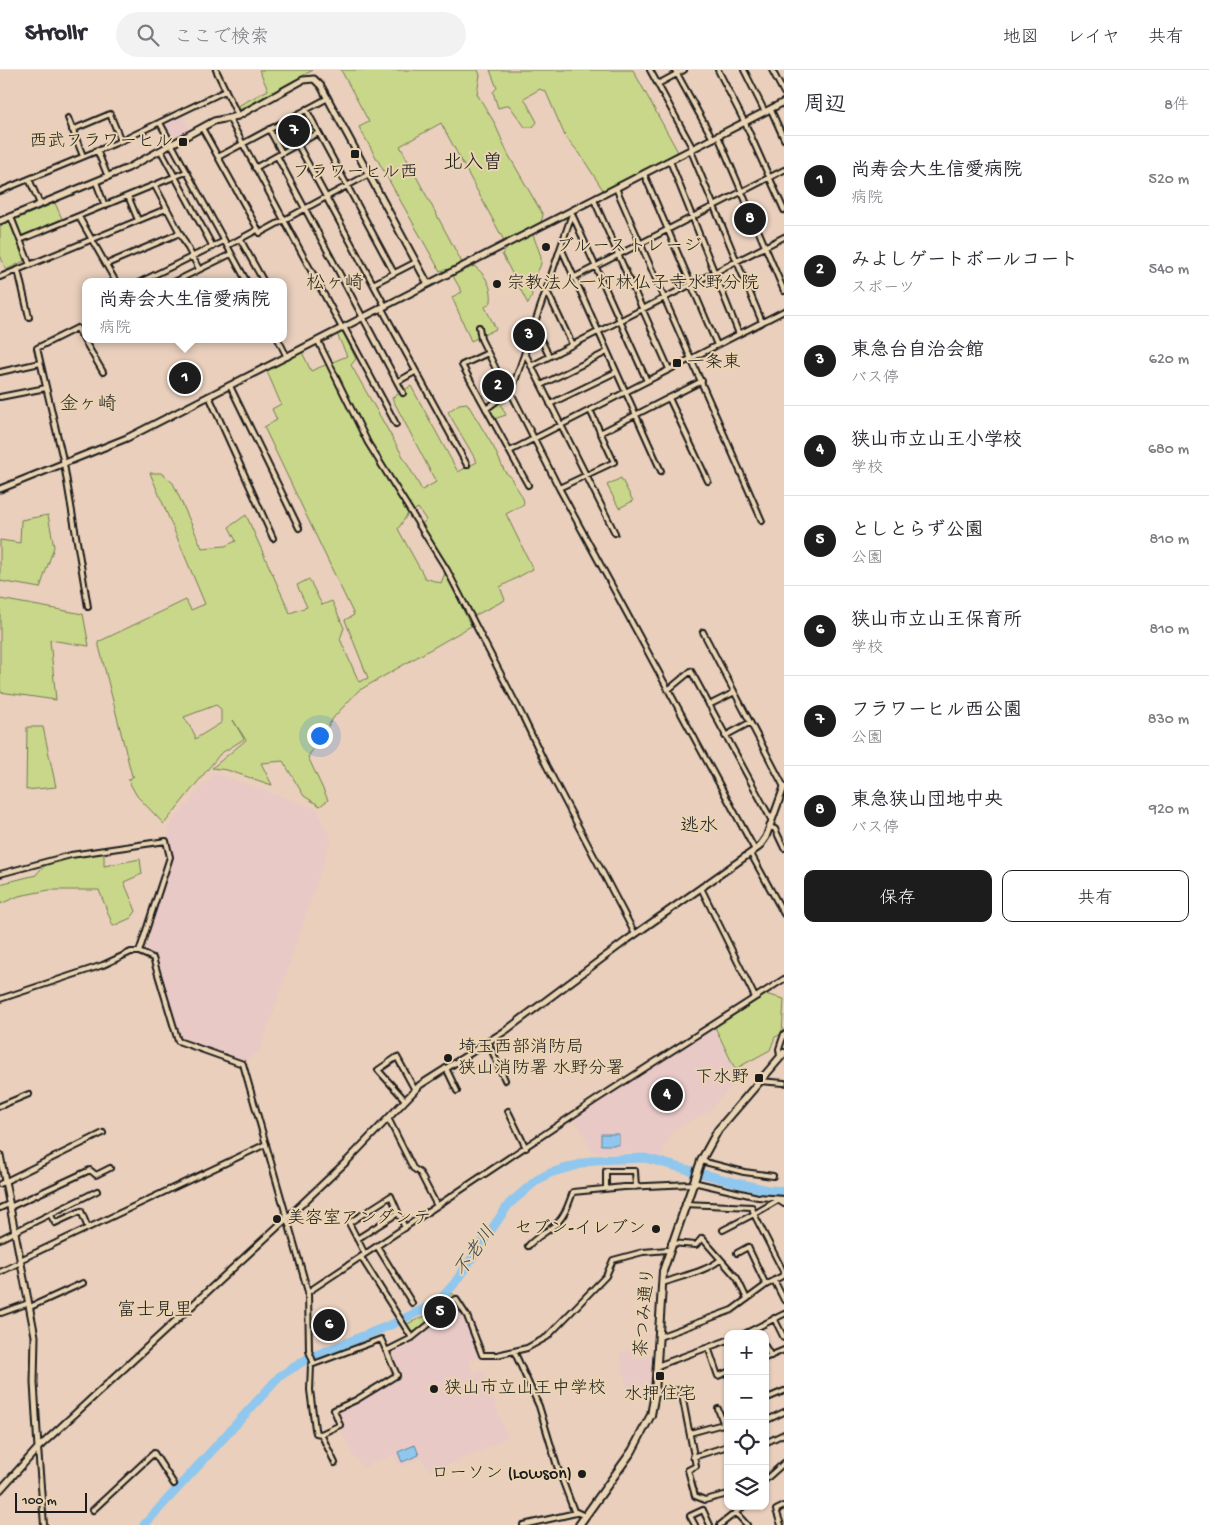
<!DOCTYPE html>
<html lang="ja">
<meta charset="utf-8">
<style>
body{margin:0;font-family:"Gochi Hand","Klee One",sans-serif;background:#f2f2f3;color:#2b2b33}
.controls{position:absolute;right:15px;bottom:15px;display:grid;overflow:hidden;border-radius:10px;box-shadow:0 1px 4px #0004}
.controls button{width:45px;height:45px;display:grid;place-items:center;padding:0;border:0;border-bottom:1px solid #e1e1e2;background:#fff;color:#2b2b33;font:25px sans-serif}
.scale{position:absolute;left:15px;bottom:12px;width:72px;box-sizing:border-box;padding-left:5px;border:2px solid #1c1c1c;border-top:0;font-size:14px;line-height:18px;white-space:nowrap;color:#1c1c1c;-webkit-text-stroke:4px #ead4b3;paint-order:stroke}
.you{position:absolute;left:319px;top:665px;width:18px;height:18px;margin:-12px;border:4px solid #fff;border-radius:50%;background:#1a73e8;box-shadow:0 0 0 8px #1a73e833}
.badge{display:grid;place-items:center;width:32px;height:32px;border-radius:50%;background:#1c1c1c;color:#fff;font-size:16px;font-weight:700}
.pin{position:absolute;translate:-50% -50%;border:2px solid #fff;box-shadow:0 1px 5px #0006}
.popup{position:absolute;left:82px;top:208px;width:205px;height:65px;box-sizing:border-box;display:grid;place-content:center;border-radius:10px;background:#fff;filter:drop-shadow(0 1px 4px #0005);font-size:16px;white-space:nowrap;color:#7c7c81}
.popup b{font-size:19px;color:#2b2b33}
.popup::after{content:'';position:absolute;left:50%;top:100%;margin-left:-10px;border:10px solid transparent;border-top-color:#fff}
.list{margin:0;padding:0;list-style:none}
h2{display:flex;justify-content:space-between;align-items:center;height:65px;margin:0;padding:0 20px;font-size:21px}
h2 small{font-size:16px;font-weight:400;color:#7c7c81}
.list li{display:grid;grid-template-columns:32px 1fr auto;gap:15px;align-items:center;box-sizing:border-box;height:90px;padding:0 20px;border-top:1px solid #e1e1e2}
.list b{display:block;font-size:19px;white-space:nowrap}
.list p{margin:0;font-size:16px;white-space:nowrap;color:#7c7c81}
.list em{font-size:16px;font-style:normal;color:#7c7c81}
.actions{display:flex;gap:10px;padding:15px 20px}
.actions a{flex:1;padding:11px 0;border:1px solid #1c1c1c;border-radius:10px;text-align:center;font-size:18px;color:#1c1c1c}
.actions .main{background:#1c1c1c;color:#fff}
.icon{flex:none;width:28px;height:28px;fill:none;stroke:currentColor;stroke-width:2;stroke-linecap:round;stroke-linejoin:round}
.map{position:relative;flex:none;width:784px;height:1455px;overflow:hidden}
header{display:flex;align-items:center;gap:30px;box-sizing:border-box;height:70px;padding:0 25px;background:#fff;border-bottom:1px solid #e1e1e2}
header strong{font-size:24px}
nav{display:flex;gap:28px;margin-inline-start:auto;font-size:18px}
.search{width:350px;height:45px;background:#f2f2f3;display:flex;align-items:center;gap:12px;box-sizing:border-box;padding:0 18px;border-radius:28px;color:#7c7c81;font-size:19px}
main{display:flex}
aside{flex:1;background:#fff}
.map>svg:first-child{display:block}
.built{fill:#e8c9c6}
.green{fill:#c9d78a;stroke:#727a53;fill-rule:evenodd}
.water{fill:#8fc7ee;stroke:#61839a}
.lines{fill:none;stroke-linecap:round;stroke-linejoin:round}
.river{stroke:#8fc7ee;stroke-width:9}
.minor-casing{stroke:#1c1c1c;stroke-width:8}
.tertiary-casing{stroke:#1c1c1c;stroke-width:9}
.primary-casing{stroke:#1c1c1c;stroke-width:10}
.minor{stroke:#ead4b3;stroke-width:4}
.tertiary{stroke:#ead4b3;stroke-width:5}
.primary{stroke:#ead4b3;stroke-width:6}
.poi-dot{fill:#1c1c1c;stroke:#ead4b3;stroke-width:2}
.labels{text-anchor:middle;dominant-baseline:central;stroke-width:4;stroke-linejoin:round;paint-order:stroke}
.poi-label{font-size:18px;fill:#1c1c1c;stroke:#ead4b3;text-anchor:start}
.street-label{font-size:18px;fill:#1c1c1c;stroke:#ead4b3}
.neighbourhood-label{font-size:19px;fill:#1c1c1c;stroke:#ead4b3}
.water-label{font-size:19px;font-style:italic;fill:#394750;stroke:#ead4b3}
.quarter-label{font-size:20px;fill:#1c1c1c;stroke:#ead4b3}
</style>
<header>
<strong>Strollr</strong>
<div class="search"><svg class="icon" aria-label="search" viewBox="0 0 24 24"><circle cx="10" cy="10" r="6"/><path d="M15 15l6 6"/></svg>ここで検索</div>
<nav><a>地図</a><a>レイヤ</a><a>共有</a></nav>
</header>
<main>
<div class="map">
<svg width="784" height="1455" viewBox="0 0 784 1455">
<rect width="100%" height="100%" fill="#e9cfbc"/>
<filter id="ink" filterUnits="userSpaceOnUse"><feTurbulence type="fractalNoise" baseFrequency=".02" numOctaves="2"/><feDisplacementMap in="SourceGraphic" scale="10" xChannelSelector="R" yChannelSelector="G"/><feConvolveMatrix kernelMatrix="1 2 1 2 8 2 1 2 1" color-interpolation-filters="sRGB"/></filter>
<g filter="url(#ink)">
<path class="built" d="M182 44 189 60 171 69 164 53Z
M214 703 316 739 331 769 260 981 244 991 180 969 154 887 142 880 147 876 150 868 145 865 173 783 168 766 169 756Z
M714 957 727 987 739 1008 709 1041 673 1060 660 1089 631 1082H593L574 1048Z
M457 1231 480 1286 468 1291 474 1304 483 1301 507 1367 472 1385 430 1401 422 1388 400 1396 395 1384 362 1397 356 1387H354L339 1356 342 1355 338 1341 399 1306 390 1281 415 1270 433 1254H441L447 1247 454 1232Z
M633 1279 635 1290 653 1286 652 1311 651 1319 628 1325 620 1284Z"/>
<path class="green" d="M259 0H313L238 41 236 37 268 20Z
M341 0H478L480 5 477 24 494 52 508 84 543 145 541 152 532 158C536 185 553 189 527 213 534 219 533 226 528 234L502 184 508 178 441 53 400 76 466 200 474 196C485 204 493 217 491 232L485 237 496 259 471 271 452 227 462 222 449 199 440 201 359 57 369 52Z
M490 0H633L678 82 610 118 603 120 580 84 565 66 546 22 540 19 524 28 537 52 533 57H525L509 35 498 38 493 22 497 18Z
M304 43 315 62 282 79 273 59Z
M55 133 63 151 17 170 24 191 6 200 0 185V156Z
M343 262 356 289 351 295 422 420 436 412 392 328 411 316 458 402 477 392 448 342 459 334 467 333 494 378 505 402 511 407C513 416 524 424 524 434L506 444 533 499 500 517 505 530 472 547 421 455 426 450 418 438 407 445 398 459 425 508 441 513 445 503 471 556 358 621 334 647 308 687 328 730 320 736 304 726 283 691 261 693 272 715 227 700 212 698 246 670 233 650 244 669 220 684 164 754 137 726 128 710 134 706H132L98 572 186 530 191 540 205 534 150 403H161L173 413 202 478 225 476 236 471 229 457 246 445 290 543 307 537 297 515 309 509 322 535 332 531 344 558 340 569 359 612 368 608 345 550 354 545 264 357 277 350 272 339 281 334 266 299 302 282 311 301 347 286 337 264ZM216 635 221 639V653L195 669V665L184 647Z
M499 308 506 321 496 325 490 312Z
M505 327 507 331 501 335 506 345 494 349 489 339Z
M621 408 633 431 619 438 607 415Z
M48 445 54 477 40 518 0 511V470L20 473 21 450Z
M0 529 83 544 89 576 50 570 56 630 0 622Z
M27 657H43L56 717 26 720Z
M104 781V796L140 789 142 804 124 812 136 841 131 848 113 856 99 820H49L19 826 0 834V814L36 805C49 785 82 785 104 781Z
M765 924 784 929 782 964 775 967 770 980 735 999 715 957Z
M452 1223 455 1226 444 1248 432 1250 413 1264 407 1254 436 1241Z"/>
<path class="water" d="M601 1064H619V1075H601Z
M415 1375 419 1385 402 1392 398 1382Z"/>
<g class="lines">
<path class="river" d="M144 1455 280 1306 307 1289 395 1253 438 1232 454 1214 509 1134 537 1110 550 1103 594 1090 645 1088 737 1113 768 1120 784 1121"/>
<g class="minor-casing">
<path id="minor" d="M216 0 238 46
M650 0 693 79
M675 0 713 69
M718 0 745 53 784 140
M744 0 765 42
M772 0 784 23
M658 14 684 0
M306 39 394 203
M771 40 784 69
M68 48 83 86
M229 48 342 258
M160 53 247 212
M202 58 260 163 369 104
M269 59 282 83
M72 60 110 44 121 71
M718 66 784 221
M298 75 385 236
M97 80 108 107
M161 81 213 177
M691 81 762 252
M277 86 403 323
M218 87 328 28
M670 91 739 264
M255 98 318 63
M644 104 717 275
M29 109 40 134
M96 112 105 136
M155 116 199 199
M616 118 762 451
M0 121 121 71 225 21
M128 126 138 150
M594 130 669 299
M572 144 647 311
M11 147 30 195
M79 147 116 212
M240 169 264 212
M20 170 186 102
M227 176 257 160
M561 178 661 401
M107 194 180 163
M18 200 29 247
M0 207 166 139
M575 207 784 100
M140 212 224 171
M174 212 231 184
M373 214 416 192
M546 219 572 274
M381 237 467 395
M534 255 549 286
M344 257 396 354
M479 257 481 269 499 305H502L559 418 755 780
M278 269 287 287
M318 271 368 373 447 500 523 647 546 695 635 864
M488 283 462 295 528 415
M525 283 615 463
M531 296 784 167
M0 302 40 293
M397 312 415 302
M541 315 607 282
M230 316 299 458
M511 323 572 144 571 142
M209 326 273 468
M0 327 46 318
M669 328 708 411
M550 334 616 302
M486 339 510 321
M600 363 702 311
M510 381 784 241
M559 418 614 392 590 340
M88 537 64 394 37 278 77 258 103 302
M703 562 784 717
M668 620 691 601 772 751
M709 635 733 623
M725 666 749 653
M770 757 775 759 784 778
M751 784 784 844
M0 804 71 785 166 771 170 787 139 882
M701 818 755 927
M0 929 103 895 131 882H139L153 888 178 971 243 994 308 1222 309 1281 314 1294
M488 972 505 1010
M780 986 779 979 784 964
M446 998 457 1021
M759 1011 784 1013
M405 1030 378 1000 397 987 415 1020
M0 1036 29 1024
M508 1041 526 1078
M388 1048 413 1098 420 1103 437 1136
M701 1091 744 1102 773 1106
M693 1112 758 1127 784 1129
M0 1114 103 1063
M606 1118V1101H635L636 1117
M778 1130 784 1134
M685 1134 752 1137 754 1144 778 1130
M10 1137 90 1100 96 1105 110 1098
M0 1138 9 1134
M50 1144 55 1153 81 1141 88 1158
M723 1160 754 1144 784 1203
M0 1169 97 1121
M357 1169 398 1143
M671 1173 696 1175 702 1168 737 1208 747 1229
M377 1176 412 1233
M528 1176C536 1167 547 1162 556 1154 565 1146 569 1133 573 1122L624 1117 692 1114
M737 1183 748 1177 766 1215
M365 1184 349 1153 391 1126 405 1158
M361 1187 412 1268
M20 1190 266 1074
M0 1202 21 1192
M774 1210 784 1230
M663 1213C681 1206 705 1202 720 1190
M308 1222 597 1029 784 909
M30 1237 83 1213
M1 1243 29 1233
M774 1248 784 1268
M744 1264 784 1244
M659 1267 732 1240 766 1215 784 1205
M765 1276 771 1286
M708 1277 718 1306 728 1302
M386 1281 412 1268 433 1251 443 1250 452 1231 456 1229 467 1246 482 1285H497L527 1278 547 1267 606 1206 613 1190 643 1182 668 1180
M514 1281 539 1336 557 1396 574 1441 585 1446
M765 1288 784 1280
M657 1296 728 1270
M655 1323 681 1320 696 1396 688 1400 695 1426 705 1430 728 1424
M765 1329 784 1321
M718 1339 724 1355 728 1358
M765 1351 784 1342
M690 1363 723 1354
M321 1364 340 1355 334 1340 356 1330 397 1305 381 1269 311 1295 310 1320 315 1359 316 1363 321 1364 335 1393
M765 1373 784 1364
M38 1378 44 1455
M693 1387 728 1376
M765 1410 784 1393
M93 1440 154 1383 174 1414
M736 1443 747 1455
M523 1455 576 1443
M695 1455 690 1446 703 1440 710 1455
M720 1455 744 1436
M781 1455 776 1440 784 1436"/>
</g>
<g class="tertiary-casing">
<path id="tertiary" d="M0 151 128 98 214 51 238 46 303 10 314 9 321 16 428 214
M0 419 127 368 178 342 784 32
M0 1085 35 1266 34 1313 38 1378
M0 1420 38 1378 287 1148 347 1091 420 1015 505 961 627 870 759 777 766 767 784 717"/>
</g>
<g class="primary-casing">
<path id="primary" d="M579 1455 632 1381 651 1345 655 1323 663 1201 701 1091 718 1060 784 983"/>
</g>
<use href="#minor" class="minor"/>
<use href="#tertiary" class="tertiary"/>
<use href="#primary" class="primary"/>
</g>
</g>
<g class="poi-dot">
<rect x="178" y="67" width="10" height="10" rx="2.5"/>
<rect x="350" y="79" width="10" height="10" rx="2.5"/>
<circle cx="546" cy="177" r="5"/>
<circle cx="497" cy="214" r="5"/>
<rect x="672" y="288" width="10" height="10" rx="2.5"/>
<circle cx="448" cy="988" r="5"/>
<rect x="754" y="1003" width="10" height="10" rx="2.5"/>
<circle cx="277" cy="1149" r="5"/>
<circle cx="656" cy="1159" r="5"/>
<rect x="655" y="1301" width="10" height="10" rx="2.5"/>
<circle cx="434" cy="1319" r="5"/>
<circle cx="582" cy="1404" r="5"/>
</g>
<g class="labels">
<g class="poi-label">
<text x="173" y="72" text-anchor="end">西武フラワーヒル</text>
<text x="355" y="103" text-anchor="middle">フラワーヒル西</text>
<text x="556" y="177">ブルーストレージ</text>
<text x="507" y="214">宗教法人一灯林仏子寺水野分院</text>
<text x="687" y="293">一条東</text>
<text x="458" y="978">埼玉西部消防局<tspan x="458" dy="21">狭山消防署 水野分署</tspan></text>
<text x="749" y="1008" text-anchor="end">下水野</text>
<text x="287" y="1149">美容室アンダンテ</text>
<text x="646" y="1159" text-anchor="end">セブン-イレブン</text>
<text x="444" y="1319">狭山市立山王中学校</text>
<text x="660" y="1325" text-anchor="middle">水押住宅</text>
<text x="572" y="1404" text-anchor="end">ローソン (Lowson)</text>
</g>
<g class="street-label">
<text transform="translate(646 1242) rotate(-85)">茶つみ通り</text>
</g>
<g class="neighbourhood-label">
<text x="335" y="214">松ヶ崎</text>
<text x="88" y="335">金ヶ崎</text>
<text x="699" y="757">逃水</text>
<text x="155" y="1241">富士見里</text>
</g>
<g class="water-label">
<text transform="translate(476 1182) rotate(-55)">不老川</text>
</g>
<g class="quarter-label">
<text x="473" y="94">北入曽</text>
</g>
</g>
</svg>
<div class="controls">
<button>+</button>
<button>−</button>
<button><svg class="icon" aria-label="locate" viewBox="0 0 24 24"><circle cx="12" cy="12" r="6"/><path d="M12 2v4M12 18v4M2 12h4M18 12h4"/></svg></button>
<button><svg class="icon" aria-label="layers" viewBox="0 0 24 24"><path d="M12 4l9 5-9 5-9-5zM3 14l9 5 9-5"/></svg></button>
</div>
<div class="scale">100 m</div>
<div class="you"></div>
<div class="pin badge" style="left:185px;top:308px">1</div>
<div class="popup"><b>尚寿会大生信愛病院</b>病院</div>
<div class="pin badge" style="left:498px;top:316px">2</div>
<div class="pin badge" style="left:529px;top:265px">3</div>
<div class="pin badge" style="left:667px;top:1025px">4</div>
<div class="pin badge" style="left:440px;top:1242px">5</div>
<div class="pin badge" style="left:329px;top:1255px">6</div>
<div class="pin badge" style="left:294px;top:61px">7</div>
<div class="pin badge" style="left:750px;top:149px">8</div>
</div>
<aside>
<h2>周辺<small>8件</small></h2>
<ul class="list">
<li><span class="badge">1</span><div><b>尚寿会大生信愛病院</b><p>病院</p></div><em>520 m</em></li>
<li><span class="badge">2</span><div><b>みよしゲートボールコート</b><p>スポーツ</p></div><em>540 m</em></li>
<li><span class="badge">3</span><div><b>東急台自治会館</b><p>バス停</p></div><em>620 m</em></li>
<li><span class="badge">4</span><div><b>狭山市立山王小学校</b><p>学校</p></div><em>680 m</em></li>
<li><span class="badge">5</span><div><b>としとらず公園</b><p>公園</p></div><em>810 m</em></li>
<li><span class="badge">6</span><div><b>狭山市立山王保育所</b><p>学校</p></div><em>810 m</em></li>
<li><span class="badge">7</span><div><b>フラワーヒル西公園</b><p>公園</p></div><em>830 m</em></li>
<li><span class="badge">8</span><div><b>東急狭山団地中央</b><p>バス停</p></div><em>920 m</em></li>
</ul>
<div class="actions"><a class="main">保存</a><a>共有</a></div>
</aside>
</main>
